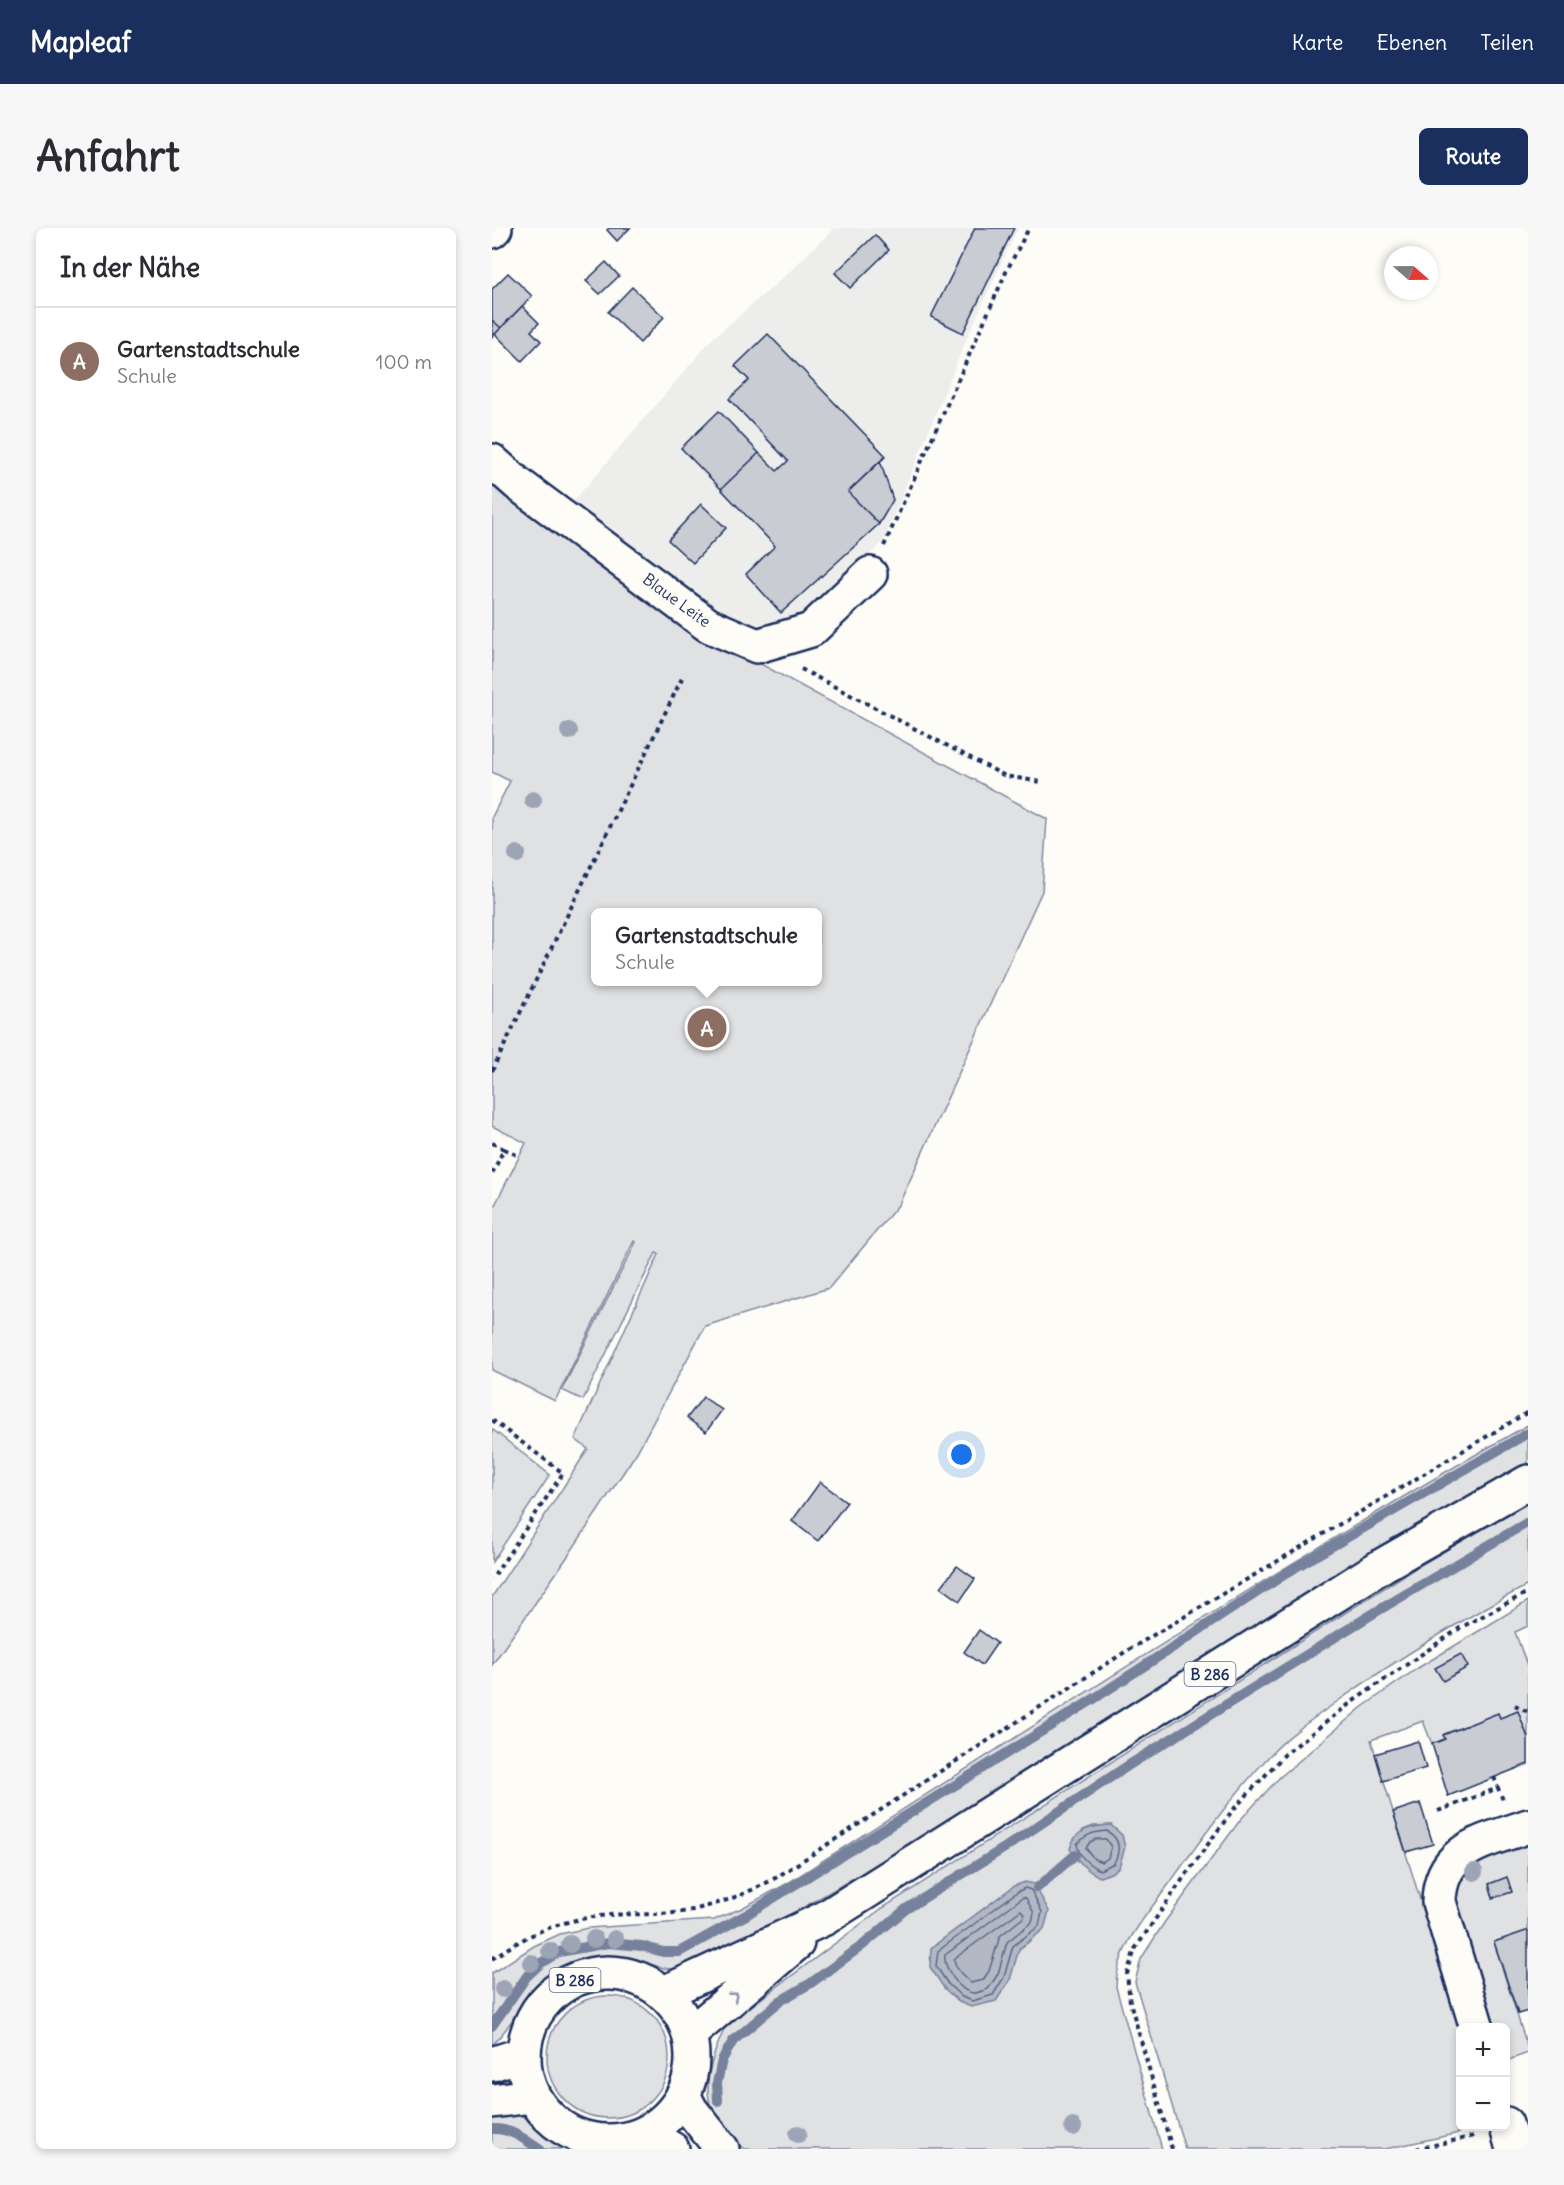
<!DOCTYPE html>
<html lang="de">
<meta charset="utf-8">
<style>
body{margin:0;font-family:Delius,sans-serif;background:#f7f7f7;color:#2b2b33}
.controls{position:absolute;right:18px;bottom:18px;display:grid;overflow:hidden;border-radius:9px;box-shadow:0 3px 9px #0003}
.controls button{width:54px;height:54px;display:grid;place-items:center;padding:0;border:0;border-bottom:2px solid #e1e1e2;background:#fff;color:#2b2b33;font:30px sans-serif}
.compass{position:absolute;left:892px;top:18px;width:54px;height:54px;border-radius:50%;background:#fff;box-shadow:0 3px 9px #0003;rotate:110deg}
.you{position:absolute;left:470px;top:1227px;width:21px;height:21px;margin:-15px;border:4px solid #fff;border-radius:50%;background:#1a73e8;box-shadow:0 0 0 9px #1a73e833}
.badge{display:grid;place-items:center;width:39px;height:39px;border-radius:50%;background:#1b2f5e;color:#fff;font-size:20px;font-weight:700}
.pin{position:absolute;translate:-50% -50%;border:3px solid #fff;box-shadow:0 2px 6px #0006}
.popup{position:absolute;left:99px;top:680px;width:231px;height:78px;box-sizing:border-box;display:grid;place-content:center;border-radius:9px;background:#fff;filter:drop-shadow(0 2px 4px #0005);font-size:20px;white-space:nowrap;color:#7c7c81}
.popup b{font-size:22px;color:#2b2b33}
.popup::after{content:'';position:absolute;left:50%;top:100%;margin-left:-12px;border:12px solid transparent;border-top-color:#fff}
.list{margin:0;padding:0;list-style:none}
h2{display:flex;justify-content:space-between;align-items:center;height:78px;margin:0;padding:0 24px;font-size:26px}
h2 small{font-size:20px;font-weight:400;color:#7c7c81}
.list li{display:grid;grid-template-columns:39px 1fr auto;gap:18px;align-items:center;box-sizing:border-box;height:108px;padding:0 24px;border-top:2px solid #e1e1e2}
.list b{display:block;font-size:22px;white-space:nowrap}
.list p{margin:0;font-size:20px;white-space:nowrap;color:#7c7c81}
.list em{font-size:20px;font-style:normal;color:#7c7c81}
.map{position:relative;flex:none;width:1036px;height:1921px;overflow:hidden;border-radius:9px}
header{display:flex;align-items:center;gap:36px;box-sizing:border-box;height:84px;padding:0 30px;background:#1b2f5e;color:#fff}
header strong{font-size:28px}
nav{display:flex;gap:33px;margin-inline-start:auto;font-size:21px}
.intro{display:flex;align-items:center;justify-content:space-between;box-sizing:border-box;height:144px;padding:0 36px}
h1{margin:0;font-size:42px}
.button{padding:15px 27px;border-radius:9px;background:#1b2f5e;color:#fff;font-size:21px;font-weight:700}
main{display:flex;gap:36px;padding:0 36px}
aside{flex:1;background:#fff;border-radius:9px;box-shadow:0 3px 9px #0003}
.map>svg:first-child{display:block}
.built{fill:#edeeec}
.green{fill:#e0e1e3;stroke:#7e88a0;stroke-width:1.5;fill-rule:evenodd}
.water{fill:#b3b8c5;stroke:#76819c;stroke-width:1.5}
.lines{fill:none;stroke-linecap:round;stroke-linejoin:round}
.shore{stroke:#586687;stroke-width:1.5}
.stream{stroke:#76819c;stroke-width:10}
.building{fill:#c9ccd3;stroke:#1b2f5e;stroke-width:1.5}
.minor-casing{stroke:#1b2f5e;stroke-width:38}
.major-casing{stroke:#1b2f5e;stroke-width:38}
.path{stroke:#1b2f5e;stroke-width:4;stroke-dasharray:4.5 4.5;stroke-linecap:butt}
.minor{stroke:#fdfcf7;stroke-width:33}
.major{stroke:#fdfcf7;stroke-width:33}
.tree{fill:#9ca4b5}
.oneway{stroke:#8c96aa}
.labels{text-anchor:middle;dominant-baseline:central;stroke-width:5;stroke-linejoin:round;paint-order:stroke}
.shield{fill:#fdfcf7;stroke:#5f6c8c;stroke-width:1.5}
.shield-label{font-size:15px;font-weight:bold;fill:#1b2f5e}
.street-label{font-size:16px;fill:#1b2f5e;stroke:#fdfcf7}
</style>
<header>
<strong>Mapleaf</strong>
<nav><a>Karte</a><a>Ebenen</a><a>Teilen</a></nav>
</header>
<div class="intro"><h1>Anfahrt</h1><a class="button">Route</a></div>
<main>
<aside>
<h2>In der Nähe<small></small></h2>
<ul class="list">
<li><span class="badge" style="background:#8d6e63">A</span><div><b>Gartenstadtschule</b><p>Schule</p></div><em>100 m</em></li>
</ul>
</aside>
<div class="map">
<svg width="1036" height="1921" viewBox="0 0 1036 1921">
<rect width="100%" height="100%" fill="#fdfcf7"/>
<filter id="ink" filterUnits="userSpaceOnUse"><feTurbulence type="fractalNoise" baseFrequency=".0167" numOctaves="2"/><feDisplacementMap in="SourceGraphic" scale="12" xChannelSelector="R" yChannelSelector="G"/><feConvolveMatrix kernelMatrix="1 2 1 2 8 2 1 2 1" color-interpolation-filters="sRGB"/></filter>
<g filter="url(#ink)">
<path class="built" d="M342 0H526L475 110 391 314 325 378 283 405 241 394 81 274 219 112 293 48Z"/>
<path class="green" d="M0 252 180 388 555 591 550 663 407 976 337 1060 213 1098 145 1224 76 1328 0 1437V1369L96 1221 83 1211 167 1026 164 1025 91 1172 70 1162 144 1014 142 1013 63 1173 0 1142V983L34 915 0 898V589L18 553 0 544ZM104 684H326V754H104Z
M1036 1197V1235C773 1378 531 1557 270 1703 248 1715 213 1736 187 1741 175 1743 163 1737 152 1734 122 1726 90 1728 63 1743 34 1760 24 1795 0 1817V1745L42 1718 68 1706 96 1700 222 1692 250 1680 296 1655C541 1499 783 1339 1036 1197Z
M0 1201 58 1247 0 1334Z
M1036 1275V1357C970 1391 907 1430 846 1473 824 1489 800 1504 781 1524 742 1565 710 1610 677 1656 655 1687 624 1719 624 1759L670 1921H252C203 1883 211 1848 234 1797L389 1681 925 1339ZM619 1597 586 1633 583 1627 591 1602 601 1598ZM545 1660 547 1666 539 1712 527 1721Z
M1036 1373V1398L1023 1404 1036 1440V1510L1008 1490 1006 1486 952 1506 953 1511 940 1516 931 1493 879 1512 968 1801 969 1898 995 1899 893 1921H693L643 1754 649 1731 672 1695 749 1591 787 1550 869 1480 926 1440Z
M1036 1615V1703L1002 1714 1036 1821V1825L1014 1833V1800L1001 1799 962 1666 973 1642 984 1634Z
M55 1829a61 61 0 1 1 122 0a61 61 0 1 1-122 0Z
M0 1884 24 1885 31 1888 65 1912 83 1921H0Z"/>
<path class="water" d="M619 1597 630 1607 633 1619 627 1639 619 1645 608 1649C592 1641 588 1635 578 1621 582 1601 601 1598 619 1597Z
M533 1654 542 1656 557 1683 552 1701 527 1721 518 1752 504 1773 479 1779 467 1774 452 1760 438 1739 439 1720 522 1658Z"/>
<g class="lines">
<path class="shore" d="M615 1603C628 1611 629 1621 622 1635L608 1642C597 1637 587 1629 585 1616 594 1606 602 1604 615 1603Z
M604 1611H614L619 1619 616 1630 610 1634 602 1631 594 1620 598 1614Z
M533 1660 539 1662 550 1684 547 1698 521 1718 512 1749 501 1767 480 1773 470 1769 456 1756 444 1738 446 1723 525 1664Z
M531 1669 534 1670 542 1685 540 1694 515 1714 506 1746 496 1761C492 1762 486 1765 481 1765 468 1764 451 1739 453 1727Z
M529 1682 532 1686V1689L508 1708 497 1743 491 1752 479 1755C472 1748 463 1741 462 1731Z"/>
<path class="stream" d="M545 1660 583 1627
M0 1798 35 1748 49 1735 67 1724 116 1715 150 1718 171 1724H187L254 1687 597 1474 804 1339 1036 1205
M226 1873 225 1855 230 1832 241 1813 288 1773 319 1755 371 1717 414 1681 514 1619 637 1537 887 1382 1036 1294
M0 1901C18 1900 33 1911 47 1921"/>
</g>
<path class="building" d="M117 0H138L125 13 115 2Z
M483 0H522L471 105 439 89Z
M383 7 397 22 358 60 343 45Z
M114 34 127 48 108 66 94 53Z
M16 45 40 68 9 100 0 92V61Z
M140 59 172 89 148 115 116 84Z
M30 78 47 95 39 103 49 113 30 133 3 106Z
M0 92 9 100 0 109Z
M276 106 394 228 356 264 387 296 289 385 254 346 283 318 229 261 267 225 285 243 296 233 237 171 257 152 243 138Z
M227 183 267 225 229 261 189 220Z
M388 233 401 272 387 296 356 264Z
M209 276 234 300 201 335 176 312Z
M211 1169 230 1182 214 1204 195 1190Z
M328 1254 355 1274 326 1313 300 1293Z
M465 1338 483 1351 468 1373 449 1359Z
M487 1402 505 1415 490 1437 472 1424Z
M969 1426 976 1439 951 1453 943 1440Z
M1026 1483 1036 1510V1536L956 1568 940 1516 953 1511 951 1507 1006 1485 1008 1490Z
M926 1513 934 1540 891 1553 883 1526Z
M928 1575 941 1616 914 1624 901 1584Z
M1015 1649 1020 1664 1001 1670 997 1656Z
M1034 1703H1036V1783L1026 1786 1002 1714Z"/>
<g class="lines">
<g class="minor-casing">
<path id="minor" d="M0 3 3 0
M0 233 26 256 216 397 265 418 319 402 378 346
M985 1800 947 1674C948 1619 993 1614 1036 1598
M191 1867 199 1882 230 1921
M1014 1896 1021 1921
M153 1906 180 1921"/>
</g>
<g class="major-casing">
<path id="major" d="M32 1829a84 84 0 1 1 168 0a84 84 0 1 1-168 0Z
M172 1765 333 1690 891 1337 1036 1254
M198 1806 305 1715
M0 1836 31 1826
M0 1873 40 1868"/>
</g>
<path class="path" d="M392 318 515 42 537 0
M309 441 513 548 549 554
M0 843 190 450
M0 915 12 921 0 946
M12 921 27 928
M0 1192 71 1245 0 1351
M1023 1477 1036 1484
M1002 1549 1006 1560
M946 1583 1006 1560 1011 1572
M0 1731C37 1704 72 1691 118 1687 144 1685 171 1688 196 1683 228 1676 257 1665 285 1649L633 1424 1036 1184
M680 1921 638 1774 635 1746 643 1721 688 1655 740 1583 793 1526 860 1474 968 1400 1036 1364
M924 1921 983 1908"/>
<use href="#minor" class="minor"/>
<use href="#major" class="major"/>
</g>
<g class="tree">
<circle cx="77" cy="503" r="9"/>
<circle cx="41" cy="572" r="9"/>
<circle cx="25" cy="626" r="9"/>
<circle cx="982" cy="1644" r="9"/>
<circle cx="102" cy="1711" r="9"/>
<circle cx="123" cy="1711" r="9"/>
<circle cx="78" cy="1716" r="9"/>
<circle cx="58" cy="1723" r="9"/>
<circle cx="39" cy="1735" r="9"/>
<circle cx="11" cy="1761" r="9"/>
<circle cx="581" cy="1899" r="9"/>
<circle cx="306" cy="1906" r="9"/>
</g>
<defs><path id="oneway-chevron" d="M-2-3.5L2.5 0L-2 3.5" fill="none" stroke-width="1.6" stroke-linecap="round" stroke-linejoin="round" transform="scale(1.5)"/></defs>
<use class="oneway" href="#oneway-chevron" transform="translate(242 1768) rotate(-39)"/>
</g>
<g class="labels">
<g class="shield">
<rect x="692.5" y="1434" width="51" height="24" rx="4.5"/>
<rect x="57.5" y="1740" width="51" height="24" rx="4.5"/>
</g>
<g class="shield-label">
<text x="718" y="1446">B 286</text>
<text x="83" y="1752">B 286</text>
</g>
<g class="street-label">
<text transform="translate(185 372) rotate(36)">Blaue Leite</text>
</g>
</g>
</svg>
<div class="controls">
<button>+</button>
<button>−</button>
</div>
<svg class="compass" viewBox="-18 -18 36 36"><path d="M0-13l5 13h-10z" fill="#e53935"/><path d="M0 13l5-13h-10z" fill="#7c7c81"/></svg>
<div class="you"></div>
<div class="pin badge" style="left:215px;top:800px;background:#8d6e63">A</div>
<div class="popup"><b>Gartenstadtschule</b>Schule</div>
</div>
</main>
